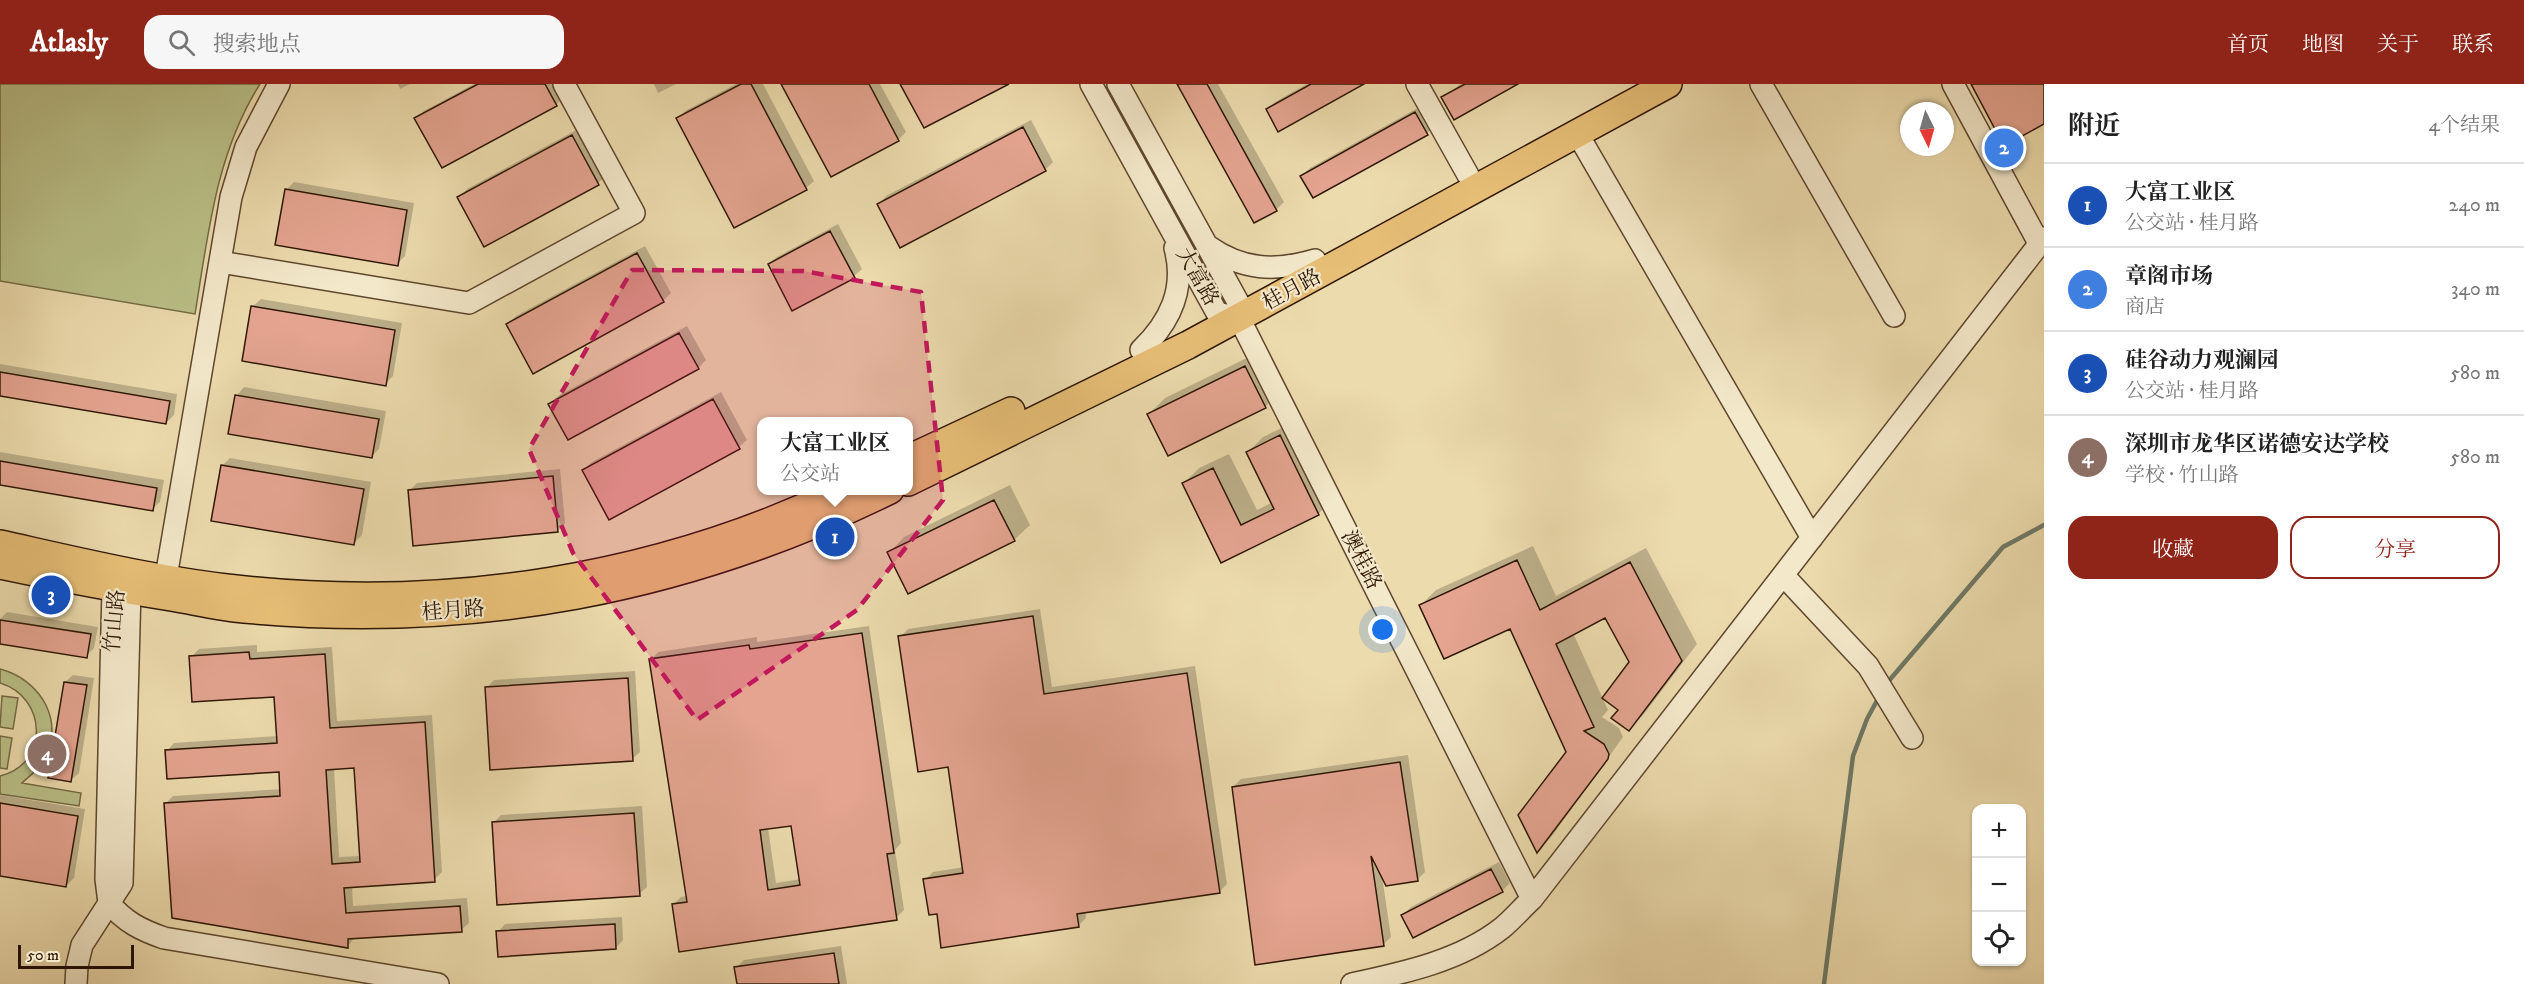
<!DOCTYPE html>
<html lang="zh">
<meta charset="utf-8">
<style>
body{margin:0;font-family:"IM FELL DW Pica","Noto Serif SC",serif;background:#f6f6f6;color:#222}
.controls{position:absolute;right:18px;bottom:18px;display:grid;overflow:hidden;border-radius:12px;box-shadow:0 2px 4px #0004}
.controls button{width:54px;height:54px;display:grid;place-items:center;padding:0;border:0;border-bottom:2px solid #e0e0e0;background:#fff;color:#222;font:30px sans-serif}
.compass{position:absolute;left:1900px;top:18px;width:54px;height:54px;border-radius:50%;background:#fff;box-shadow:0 2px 4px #0004;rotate:175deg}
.scale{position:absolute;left:18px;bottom:15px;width:116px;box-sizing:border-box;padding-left:6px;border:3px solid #2e1603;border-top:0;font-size:16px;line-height:21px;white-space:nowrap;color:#2e1603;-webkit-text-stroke:4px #f3e8ca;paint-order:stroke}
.you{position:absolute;left:1383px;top:546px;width:21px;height:21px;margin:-15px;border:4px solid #fff;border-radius:50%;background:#1a73e8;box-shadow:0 0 0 9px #1a73e833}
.badge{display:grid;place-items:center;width:39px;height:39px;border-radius:50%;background:#8f2418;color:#fff;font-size:20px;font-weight:700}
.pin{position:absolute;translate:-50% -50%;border:3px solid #fff;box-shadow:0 2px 6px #0006}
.popup{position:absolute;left:757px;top:333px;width:156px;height:78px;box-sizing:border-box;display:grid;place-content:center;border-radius:12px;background:#fff;filter:drop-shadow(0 2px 4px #0005);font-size:20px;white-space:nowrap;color:#767676}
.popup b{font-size:22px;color:#222}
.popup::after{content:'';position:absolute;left:50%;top:100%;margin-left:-12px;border:12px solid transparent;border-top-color:#fff}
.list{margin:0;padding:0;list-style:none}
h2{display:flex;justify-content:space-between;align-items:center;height:78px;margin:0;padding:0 24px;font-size:26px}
h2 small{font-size:20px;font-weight:400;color:#767676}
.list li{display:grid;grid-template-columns:39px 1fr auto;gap:18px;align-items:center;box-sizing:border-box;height:84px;padding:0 24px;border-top:2px solid #e0e0e0}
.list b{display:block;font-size:22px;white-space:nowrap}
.list p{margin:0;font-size:20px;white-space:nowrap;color:#767676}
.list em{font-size:20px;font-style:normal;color:#767676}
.actions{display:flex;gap:12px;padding:18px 24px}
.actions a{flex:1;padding:14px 0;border:2px solid #8f2418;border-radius:18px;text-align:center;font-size:21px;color:#8f2418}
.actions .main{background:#8f2418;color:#fff}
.icon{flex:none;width:33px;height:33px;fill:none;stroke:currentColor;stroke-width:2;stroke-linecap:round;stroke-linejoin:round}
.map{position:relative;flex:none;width:2044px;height:900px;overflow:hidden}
header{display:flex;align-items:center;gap:36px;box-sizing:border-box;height:84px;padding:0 30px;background:#8f2418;color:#fff}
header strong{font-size:28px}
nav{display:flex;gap:33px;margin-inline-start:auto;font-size:21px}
.search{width:420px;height:54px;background:#f6f6f6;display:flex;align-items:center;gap:15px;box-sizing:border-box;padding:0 21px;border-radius:18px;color:#767676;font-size:22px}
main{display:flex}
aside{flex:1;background:#fff}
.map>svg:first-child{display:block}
.green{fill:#bac088;stroke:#746b46;stroke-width:1.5}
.shadow{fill:#0003;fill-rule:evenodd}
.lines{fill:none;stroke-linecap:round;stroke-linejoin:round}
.stream{stroke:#6e7965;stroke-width:4.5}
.building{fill:#e4a490;stroke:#2e1603;stroke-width:1.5;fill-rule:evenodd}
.minor-casing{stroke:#5e472e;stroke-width:24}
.major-casing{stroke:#2e1603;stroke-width:30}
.minor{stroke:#f3e8ca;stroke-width:21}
.major{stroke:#e6be76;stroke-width:27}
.marked{fill:#c2185b;fill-opacity:0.2;stroke:#c2185b;stroke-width:4.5;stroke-dasharray:12 8;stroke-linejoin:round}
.labels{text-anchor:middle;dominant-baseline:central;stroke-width:4.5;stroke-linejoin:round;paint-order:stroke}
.street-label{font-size:21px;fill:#2e1603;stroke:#f3e8ca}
</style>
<header>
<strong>Atlasly</strong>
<div class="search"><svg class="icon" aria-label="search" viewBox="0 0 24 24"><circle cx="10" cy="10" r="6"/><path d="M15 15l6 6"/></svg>搜索地点</div>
<nav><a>首页</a><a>地图</a><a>关于</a><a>联系</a></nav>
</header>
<main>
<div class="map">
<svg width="2044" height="900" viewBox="0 0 2044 900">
<rect width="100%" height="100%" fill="#ecdbad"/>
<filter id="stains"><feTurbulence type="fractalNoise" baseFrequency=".00333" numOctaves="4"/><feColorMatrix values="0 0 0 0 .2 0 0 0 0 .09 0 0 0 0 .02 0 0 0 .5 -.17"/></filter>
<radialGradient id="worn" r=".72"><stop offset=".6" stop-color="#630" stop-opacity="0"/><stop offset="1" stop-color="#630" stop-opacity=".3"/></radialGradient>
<path class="green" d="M0 0H260C216 69 208 151 195 230L0 197Z
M0 585C42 596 67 640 42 679 36 688 28 693 22 699L81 709 79 722 0 710V692C50 680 47 613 0 599Z
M2 612 18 614 13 645 0 643Z
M0 652 12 654 7 685 0 684Z"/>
<path class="shadow" d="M398 0H410L400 5Z
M474 0H556L563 13 556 21 416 35 424 27Z
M654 0H676L658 9Z
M736 0H763L814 97 806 104 734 142 678 35 685 27Z
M783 0H880L906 48 898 56Z
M1178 0H1218L1284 118 1276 126 1255 137Z
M1307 0H1361L1267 25 1275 18Z
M1461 0H1515L1443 13Z
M1423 21 1434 42 1427 49 1302 92 1310 84Z
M1031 36 1053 78 1045 86 879 120 886 112Z
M580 44 606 92 598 99 485 160 459 113 467 105Z
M294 98 414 119 405 172 397 180 286 106Z
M838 140 862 185 854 192 793 225 769 180 777 173Z
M645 162 671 209 663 217 508 240 516 232Z
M261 215 402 239 393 292 385 300 253 222Z
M687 242 706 276 698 284 550 320 558 312Z
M1261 267 1281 307 1265 323 1149 330 1165 314Z
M0 280 177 310 174 331 166 339 0 311Z
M244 303 386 327 379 365 371 373 230 349 237 311Z
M721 308 747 356 739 363 584 386 592 378Z
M1296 337 1334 415 1318 430 1222 477 1183 400 1199 384 1229 370 1257 426 1273 418 1248 368 1263 353Z
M0 368 164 396 160 418 152 425 0 399Z
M230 374 371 398 362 451 354 459 222 382Z
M560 385 565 439 557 447 409 407 417 399Z
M1010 401 1030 441 1014 456 889 469 904 453Z
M1533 462 1556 512 1646 464 1697 560 1644 630 1629 645 1620 626 1630 578 1606 532 1573 549 1608 626 1602 633 1619 644 1623 653 1552 752 1537 767 1568 668 1510 543 1420 522 1436 506Z
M1040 525 1052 603 1195 582 1227 800 1219 808 1085 827 1086 834 1078 842 938 828 925 796 933 788 964 783 949 682 900 553 908 545Z
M7 528 98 543 94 564 86 572 0 558V535Z
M869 542 901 759 895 766 904 826 896 834 674 820 681 813 687 812 651 576 658 568 757 553V558ZM793 740 801 795 776 799 768 744Z
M257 561V568L332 563 337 637 432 631 442 788 434 796 352 802 353 822 467 814 469 839 461 846 355 853 348 862 165 720 173 712 282 705 280 686 167 667 174 659 278 652 275 611 191 573 199 565ZM356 682 362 772 339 773 334 684Z
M635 587 640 668 632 675 486 604 494 596Z
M73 591 94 594 79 689 71 696 65 598Z
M1408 671 1425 788 1417 796 1382 792 1391 853 1383 861 1233 703 1241 695Z
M0 711 85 725 74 794 66 802 0 791Z
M642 722 647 803 639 810 493 739 501 731Z
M1499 778 1510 799 1502 807 1403 831 1411 823Z
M622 833 623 856 616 864 498 848 505 840Z
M841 862 847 900H738L736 884 744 876Z"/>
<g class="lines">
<path class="stream" d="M1887 599 2003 463 2044 441
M1824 900 1853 672 1867 635 1880 611"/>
</g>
<path class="building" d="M478 0H545L557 22 442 84 414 34Z
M741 0H751L807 106 734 144 676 34Z
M781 0H869L899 57 831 93Z
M900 0H1009L924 44Z
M1177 0H1207L1277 127 1254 139Z
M1311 0H1364L1278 48 1266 25Z
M1465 0H1518L1454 36 1441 13Z
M1971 0H2044V40L2004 62Z
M1415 28 1428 51 1313 114 1300 92Z
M1023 43 1046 87 900 164 877 120Z
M572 51 599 101 484 163 457 113Z
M285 105 407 126 398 182 275 161Z
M830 147 855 194 792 227 768 180Z
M637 169 664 218 533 290 506 240Z
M251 222 395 246 386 302 242 277Z
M679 249 699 285 568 356 548 320Z
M1245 282 1266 324 1168 372 1147 330Z
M0 288 170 317 166 340 0 312Z
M235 311 379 335 372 374 228 350Z
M713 315 740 365 609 436 582 386Z
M1280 351 1319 431 1221 479 1182 399 1213 384 1241 441 1274 425 1246 368Z
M0 377 157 404 153 427 0 401Z
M221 381 364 405 354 461 211 437Z
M553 392 558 448 413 462 408 406Z
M994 416 1015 457 908 510 887 468Z
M1517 476 1540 526 1630 478 1682 577 1629 647 1611 634 1618 626 1602 614 1629 578 1605 534 1556 560 1594 643 1584 647 1604 660 1609 670 1608 675 1537 769 1518 731 1566 668 1510 545 1444 575 1419 521Z
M1033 532 1044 610 1187 589 1220 809 1077 830 1079 843 941 864 937 830 929 831 923 795 963 789 948 683 918 688 898 552Z
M0 536 91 550 87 574 0 560Z
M862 549 894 769 887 770 897 836 679 868 672 820 687 818 649 575 749 561 750 565ZM791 742 800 801 768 806 760 746Z
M249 568 250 575 325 570 330 644 425 638 435 798 344 804 346 829 460 822 462 848 348 855V864L172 834 164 719 280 712 279 688 167 695 165 666 277 659 274 613 192 618 189 572ZM354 684 360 778 332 780 326 686Z
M628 594 633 677 490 686 485 603Z
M64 598 87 601 71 698 48 694Z
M1400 678 1418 797 1386 802 1371 772 1384 862 1255 881 1232 703Z
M0 719 78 732 66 803 0 792Z
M634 729 640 812 497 821 492 738Z
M1491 785 1503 808 1413 854 1401 831Z
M615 840 616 865 498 873 496 847Z
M834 869 839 900H737L734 883Z"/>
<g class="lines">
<g class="minor-casing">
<path id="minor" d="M1091 0 1217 229 1239 234
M1118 0 1238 218 1239 234 1532 815
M1417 0 1468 91
M1761 0 1894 232
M1953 0 2040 161
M1577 49 1812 454
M1208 162C1242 186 1275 188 1315 176
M220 178 469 219 634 129 564 0
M1141 266C1170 238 1186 205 1175 164
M1783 491 1868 582 1912 654
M166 493 231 113 246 63 279 0
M109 819C125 838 141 846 164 854L438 900
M109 819 106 795 113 504 120 492
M76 900 77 882 82 861 122 799 130 506 125 492
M1352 900C1403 889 1460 877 1502 844 1513 835 1522 824 1532 815L2044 154"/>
</g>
<g class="major-casing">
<path id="major" d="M908 375 1011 327
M908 398 1188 261 1668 0
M0 460C81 478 163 498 245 506 449 527 657 495 842 406
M0 481C57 493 114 504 171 513 195 517 220 523 244 525 473 546 684 507 890 406"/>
</g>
<use href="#minor" class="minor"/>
<use href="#major" class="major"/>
</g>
<path class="marked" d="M632 186 803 187 921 208 943 416 857 526 697 636 573 469 529 365Z"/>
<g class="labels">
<g class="street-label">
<text transform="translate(1197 193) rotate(60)">大富路</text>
<text transform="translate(1292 206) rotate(-28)">桂月路</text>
<text transform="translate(1361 476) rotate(63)">澳桂路</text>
<text transform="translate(453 527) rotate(-4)">桂月路</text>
<text transform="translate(115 537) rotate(-85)">竹山路</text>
</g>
</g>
<rect width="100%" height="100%" filter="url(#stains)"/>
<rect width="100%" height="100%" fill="url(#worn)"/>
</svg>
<div class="controls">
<button>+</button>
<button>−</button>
<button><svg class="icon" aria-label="locate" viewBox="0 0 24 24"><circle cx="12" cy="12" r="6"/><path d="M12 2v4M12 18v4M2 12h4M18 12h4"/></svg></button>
</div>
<svg class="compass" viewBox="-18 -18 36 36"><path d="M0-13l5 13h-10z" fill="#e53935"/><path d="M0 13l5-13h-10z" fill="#767676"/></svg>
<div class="scale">50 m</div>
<div class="you"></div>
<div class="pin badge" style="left:835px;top:453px;background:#1a4fb4">1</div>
<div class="popup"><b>大富工业区</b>公交站</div>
<div class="pin badge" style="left:2004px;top:64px;background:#3f7fe0">2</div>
<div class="pin badge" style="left:51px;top:511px;background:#1a4fb4">3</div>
<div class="pin badge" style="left:47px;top:670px;background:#8d6e63">4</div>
</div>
<aside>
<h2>附近<small>4个结果</small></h2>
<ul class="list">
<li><span class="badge" style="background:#1a4fb4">1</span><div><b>大富工业区</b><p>公交站 · 桂月路</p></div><em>240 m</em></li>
<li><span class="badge" style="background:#3f7fe0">2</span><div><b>章阁市场</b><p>商店</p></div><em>340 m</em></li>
<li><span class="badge" style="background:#1a4fb4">3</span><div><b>硅谷动力观澜园</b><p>公交站 · 桂月路</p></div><em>580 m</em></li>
<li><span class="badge" style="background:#8d6e63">4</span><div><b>深圳市龙华区诺德安达学校</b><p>学校 · 竹山路</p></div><em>580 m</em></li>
</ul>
<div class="actions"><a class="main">收藏</a><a>分享</a></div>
</aside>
</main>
